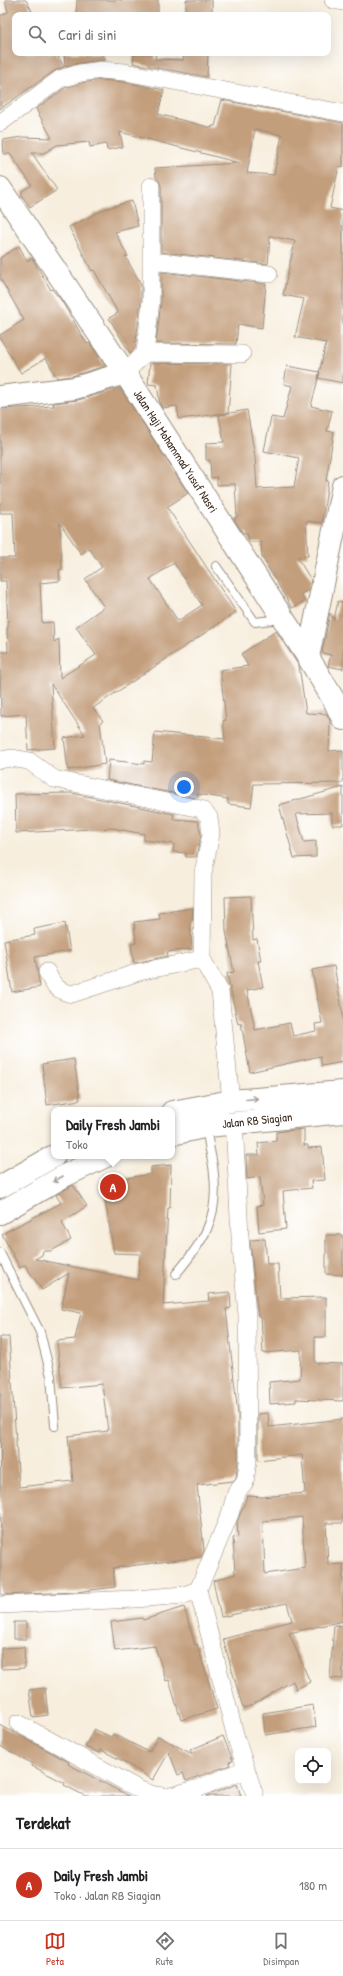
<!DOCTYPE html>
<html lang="id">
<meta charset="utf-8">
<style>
body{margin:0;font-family:"Patrick Hand",sans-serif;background:#f6f6f6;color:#202124}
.controls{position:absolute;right:12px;bottom:12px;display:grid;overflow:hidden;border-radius:8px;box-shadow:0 4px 16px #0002}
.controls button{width:36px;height:36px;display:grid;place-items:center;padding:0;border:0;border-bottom:1px solid #e0e0e0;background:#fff;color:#202124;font:20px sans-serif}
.you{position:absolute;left:184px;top:787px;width:14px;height:14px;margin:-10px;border:3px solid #fff;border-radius:50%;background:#1a73e8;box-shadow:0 0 0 6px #1a73e833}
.badge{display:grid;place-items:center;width:26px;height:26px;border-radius:50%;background:#c8321e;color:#fff;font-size:13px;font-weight:700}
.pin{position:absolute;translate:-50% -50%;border:2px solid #fff;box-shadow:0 1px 4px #0006}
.popup{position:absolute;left:51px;top:1107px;width:124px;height:52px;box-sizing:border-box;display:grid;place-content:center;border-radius:8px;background:#fff;filter:drop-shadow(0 1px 3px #0005);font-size:13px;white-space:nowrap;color:#757577}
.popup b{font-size:15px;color:#202124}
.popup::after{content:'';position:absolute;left:50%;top:100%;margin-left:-8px;border:8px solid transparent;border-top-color:#fff}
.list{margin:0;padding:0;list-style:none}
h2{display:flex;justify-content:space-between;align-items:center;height:52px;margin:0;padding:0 16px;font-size:17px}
h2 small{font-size:13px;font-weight:400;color:#757577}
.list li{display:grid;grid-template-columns:26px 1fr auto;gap:12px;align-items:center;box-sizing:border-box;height:72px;padding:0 16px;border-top:1px solid #e0e0e0}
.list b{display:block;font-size:15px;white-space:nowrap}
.list p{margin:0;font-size:13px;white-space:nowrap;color:#757577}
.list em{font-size:13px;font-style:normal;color:#757577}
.icon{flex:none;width:22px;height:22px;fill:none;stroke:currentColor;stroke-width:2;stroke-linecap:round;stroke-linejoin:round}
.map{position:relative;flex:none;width:343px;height:1796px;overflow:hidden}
.search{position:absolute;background:#fff;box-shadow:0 4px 16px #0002;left:12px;right:12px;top:12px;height:44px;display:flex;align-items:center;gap:10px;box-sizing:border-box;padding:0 14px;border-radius:8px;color:#757577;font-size:15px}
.sheet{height:124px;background:#fff}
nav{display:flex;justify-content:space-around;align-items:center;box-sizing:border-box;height:56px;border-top:1px solid #e0e0e0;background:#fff;font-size:11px;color:#757577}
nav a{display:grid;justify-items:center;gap:2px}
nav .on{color:#c8321e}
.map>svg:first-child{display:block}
.building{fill:#c39e7b;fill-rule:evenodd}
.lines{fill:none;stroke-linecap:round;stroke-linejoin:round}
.lane-casing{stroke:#998c7e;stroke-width:10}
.street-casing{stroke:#998c7e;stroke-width:18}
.secondary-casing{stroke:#998c7e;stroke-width:24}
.highway-casing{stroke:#998c7e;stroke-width:24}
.lane{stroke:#fff;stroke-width:8}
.street{stroke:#fff;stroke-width:17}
.secondary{stroke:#fff;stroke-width:22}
.highway{stroke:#fff;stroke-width:22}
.oneway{stroke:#a79f9a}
.labels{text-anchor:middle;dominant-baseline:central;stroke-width:3.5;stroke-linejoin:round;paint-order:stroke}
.street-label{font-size:12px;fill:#3b2a1e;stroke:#fff}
</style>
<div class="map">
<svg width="343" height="1796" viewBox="0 0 343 1796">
<rect width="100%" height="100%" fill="#fff"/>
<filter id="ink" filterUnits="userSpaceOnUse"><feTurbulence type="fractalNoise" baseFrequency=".025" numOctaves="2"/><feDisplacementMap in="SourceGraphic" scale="8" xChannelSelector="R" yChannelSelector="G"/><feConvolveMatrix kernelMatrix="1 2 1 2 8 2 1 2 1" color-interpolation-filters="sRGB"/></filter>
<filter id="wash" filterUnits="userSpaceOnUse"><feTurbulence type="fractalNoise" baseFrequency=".012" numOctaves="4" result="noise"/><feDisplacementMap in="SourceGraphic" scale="16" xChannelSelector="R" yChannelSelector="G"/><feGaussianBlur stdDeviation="0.9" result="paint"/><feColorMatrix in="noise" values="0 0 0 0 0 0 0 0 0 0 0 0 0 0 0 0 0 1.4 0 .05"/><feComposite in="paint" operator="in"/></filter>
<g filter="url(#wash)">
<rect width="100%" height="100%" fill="#f7eedd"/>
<g id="blocks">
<path class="building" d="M5 0H26L34 15H15V53H56L64 67 54 71 0 109V16L8 12Z
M77 0H158V15H76Z
M186 0H212V15H186Z
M64 53H102L105 60 79 63 65 67Z
M134 53H156L155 59 183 60 184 53H208L207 77 133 63Z
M101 80 124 82 164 90 158 114 212 128V126H215L222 100 343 123V167L339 166 330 208 343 211V383L318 378 326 343 295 337 304 299 283 295 295 241 270 236 268 264 161 252V186L159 181 156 177 155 168 240 163 120 132 123 147 107 150 106 144 90 147 89 142 57 145 44 153H32L57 190 30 207 22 196V191L32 185 10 154H4L3 140 22 137 52 138 36 109 65 88 82 83ZM255 129 282 135 274 175 247 173Z
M132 201 138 226 115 232 128 257 125 256 141 284V300L135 348 130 353 109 318 118 313 94 270 92 271 69 227 107 208Z
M19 246 27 261 32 258 51 290 52 289 61 300 87 344 90 343 105 366 72 376 57 378 46 358 21 373 0 338V335L24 320 0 278V258Z
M161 272 266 284 262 328 238 324 236 344 156 343 161 302Z
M150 363 232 364 228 413 179 419 177 406 162 408 160 404 157 385 148 384Z
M287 366 320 372 311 406 332 411 327 431 334 432 326 481H328L322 523 306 521 308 556 297 557 311 580 309 590 301 594 305 601 292 608 262 557 261 542H249L247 533H243L235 521V517H237L235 484 217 485V477L211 478 210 460H206V443L224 442 219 415 247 410 255 457 257 489 294 487 299 458 264 451 271 417 283 419 292 386 284 384Z
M120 388 188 493 167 507 236 612 93 708 103 721 100 723 105 764 68 770 64 738 85 735 51 684 55 748 28 750 26 714 1 716 0 652H8L7 628H8L6 581H0V558H15L13 513H0V409L54 406 53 403 78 400ZM60 523 81 554 89 548 102 567 85 579 104 607 76 627 96 655 60 678 59 639 54 642 53 622 42 623 40 583 60 581 59 570 62 569ZM174 563 202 605 178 621 150 579Z
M338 601 343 602V669L328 666 331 655 322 653 330 613 334 620Z
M276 631 299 666 306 713 327 714 330 721 329 751 343 750V783L254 784 251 807 228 804V799L198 794 197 798 107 780 109 760 144 764V761L152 762 155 732 225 739 223 721 226 720 220 670 248 666 241 654Z
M343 787V825H332V813L296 814 304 842 316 841V857L294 858 279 805Z
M71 793 174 814 173 819 198 821 201 834 196 857H186V853L173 852 174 844 144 840V834L112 828 16 833 15 794Z
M251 896 253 940 257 939 261 961H258L263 987 247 990 255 1030 290 1023 293 1036 316 1031 315 1024 322 1023 312 970 334 966 343 1015V1062L322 1066 320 1056 250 1072 241 1023 238 1024 227 973 234 972 226 931 225 897Z
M193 908 192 921H190L192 949 167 952 168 956 134 963 131 944 136 943 134 922 160 919 159 913Z
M65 923 70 951 35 957 40 987 12 992 4 940 35 935 34 929Z
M74 1059 80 1100 47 1105 42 1064Z
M304 1129V1145H308V1148L322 1147 325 1180 311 1181 312 1188 283 1191 286 1229 259 1232 257 1206 263 1205 260 1177 247 1179 246 1155H259L258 1143 276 1141V1132Z
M171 1165 170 1208H168L163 1305 209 1301 208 1294 230 1292 231 1308 226 1309 238 1415V1461L236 1478 233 1481 197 1485 204 1550 201 1557 113 1568 115 1587 76 1592 1 1595 0 1337H9L19 1487 73 1481 68 1436 108 1431 102 1384 62 1388 57 1341 75 1339 81 1313 61 1309 69 1273 42 1290 25 1265 20 1268 2 1234 61 1203 56 1195 73 1185 87 1206 62 1222 71 1240 51 1251H43L42 1255 35 1259 138 1280 140 1254 114 1253 102 1182 151 1174V1167Z
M326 1235H343V1275L326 1274Z
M265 1239 267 1264H278L280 1298 326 1297V1337H315V1363L343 1364V1401L296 1399V1402L270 1404 269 1382 300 1379 301 1350 263 1353 261 1317H258L250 1240Z
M268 1413 269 1427 343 1419V1523H326L328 1565 343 1564V1621L289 1633 310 1682 296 1689 293 1681 250 1706 243 1708 223 1639 292 1621 287 1603 221 1617 213 1581 235 1574 233 1538 238 1537 237 1522 247 1496 262 1497 305 1493 302 1455 258 1460V1414ZM302 1517 305 1568 265 1574 263 1521Z
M184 1607 195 1645 197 1644 217 1709 181 1720 169 1680 166 1681 155 1646 115 1651 111 1622 142 1618 143 1620Z
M14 1622H26V1639H14Z
M334 1625 343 1626V1679L330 1678Z
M24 1647 25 1668 1 1669V1648Z
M45 1688 48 1715 33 1717 29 1690Z
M313 1705 316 1727 265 1735 263 1713Z
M0 1725 69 1762 68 1764 129 1796H85L64 1785 65 1783 32 1766 33 1764 0 1746Z
M94 1729 111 1737 113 1734 149 1752 158 1736 192 1754 190 1750 223 1736 233 1761 229 1762 230 1765 186 1781 183 1773 178 1775 169 1752 153 1780 123 1761 101 1750 100 1753 85 1747Z
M237 1784 241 1796H206Z"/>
</g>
</g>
<g filter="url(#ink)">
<use href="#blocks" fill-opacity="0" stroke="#998c7e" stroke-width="1"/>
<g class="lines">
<g class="lane-casing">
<path id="lane" d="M216 566 255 622 281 619
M0 1253 40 1332 51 1376 55 1426
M176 1274C203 1242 219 1219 214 1175 213 1157 207 1145 207 1126"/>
</g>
<g class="street-casing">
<path id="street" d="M333 0 343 2
M0 123 60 79 80 73 101 70 125 72 343 113
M151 261 269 274
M145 353 242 354
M125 373 145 353 151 301V186
M0 760 11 758 29 761 54 779 201 809 209 817 211 834 203 873 202 959 220 991 231 1101
M47 972C53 985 57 991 72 994L139 972 202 959
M234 1122 240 1236 247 1315 248 1462 245 1482 236 1493 230 1514 198 1590 236 1738 255 1796
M0 1605 135 1599 184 1595 198 1590
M18 1723 140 1790 154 1795 163 1796
M171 1796 199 1788 246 1769"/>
</g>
<g class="secondary-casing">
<path id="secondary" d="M0 188 125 373 308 657 335 702 343 719
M0 397 75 388 125 373
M308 657 343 486"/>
</g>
<g class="highway-casing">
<path id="highway" d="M172 1112 231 1101 343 1092
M172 1134 208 1126 343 1112
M0 1187 54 1156
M0 1213 64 1176 106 1156"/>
</g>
<use href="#lane" class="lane"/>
<use href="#street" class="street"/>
<use href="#secondary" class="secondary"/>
<use href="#highway" class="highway"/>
</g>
<defs><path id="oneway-shaft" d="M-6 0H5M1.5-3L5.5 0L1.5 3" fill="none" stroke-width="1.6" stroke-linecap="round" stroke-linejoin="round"/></defs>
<g class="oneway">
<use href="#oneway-shaft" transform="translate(252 1099) rotate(-5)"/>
<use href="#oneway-shaft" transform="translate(58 1179) rotate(150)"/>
</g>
</g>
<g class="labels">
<g class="street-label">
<text transform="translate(176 451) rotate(57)">Jalan Haji Mohammad Yusuf Nasri</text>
<text transform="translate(257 1120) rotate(-6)">Jalan RB Siagian</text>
</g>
</g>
</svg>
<div class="controls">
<button><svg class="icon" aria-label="locate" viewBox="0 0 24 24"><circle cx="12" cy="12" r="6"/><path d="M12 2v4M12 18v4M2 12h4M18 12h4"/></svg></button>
</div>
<div class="you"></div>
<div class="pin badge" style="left:113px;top:1187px">A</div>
<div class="popup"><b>Daily Fresh Jambi</b>Toko</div>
<div class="search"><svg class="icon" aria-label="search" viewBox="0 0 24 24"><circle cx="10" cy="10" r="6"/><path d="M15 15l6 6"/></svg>Cari di sini</div>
</div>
<section class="sheet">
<h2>Terdekat<small></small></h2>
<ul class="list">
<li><span class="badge">A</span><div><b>Daily Fresh Jambi</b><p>Toko · Jalan RB Siagian</p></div><em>180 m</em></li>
</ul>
</section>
<nav>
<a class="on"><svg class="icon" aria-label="map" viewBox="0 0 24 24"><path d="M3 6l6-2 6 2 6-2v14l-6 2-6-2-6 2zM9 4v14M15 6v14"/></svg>Peta</a>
<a><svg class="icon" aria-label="directions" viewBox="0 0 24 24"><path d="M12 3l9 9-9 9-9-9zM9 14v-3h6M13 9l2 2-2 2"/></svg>Rute</a>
<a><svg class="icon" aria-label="saved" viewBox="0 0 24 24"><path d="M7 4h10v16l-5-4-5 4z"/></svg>Disimpan</a>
</nav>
